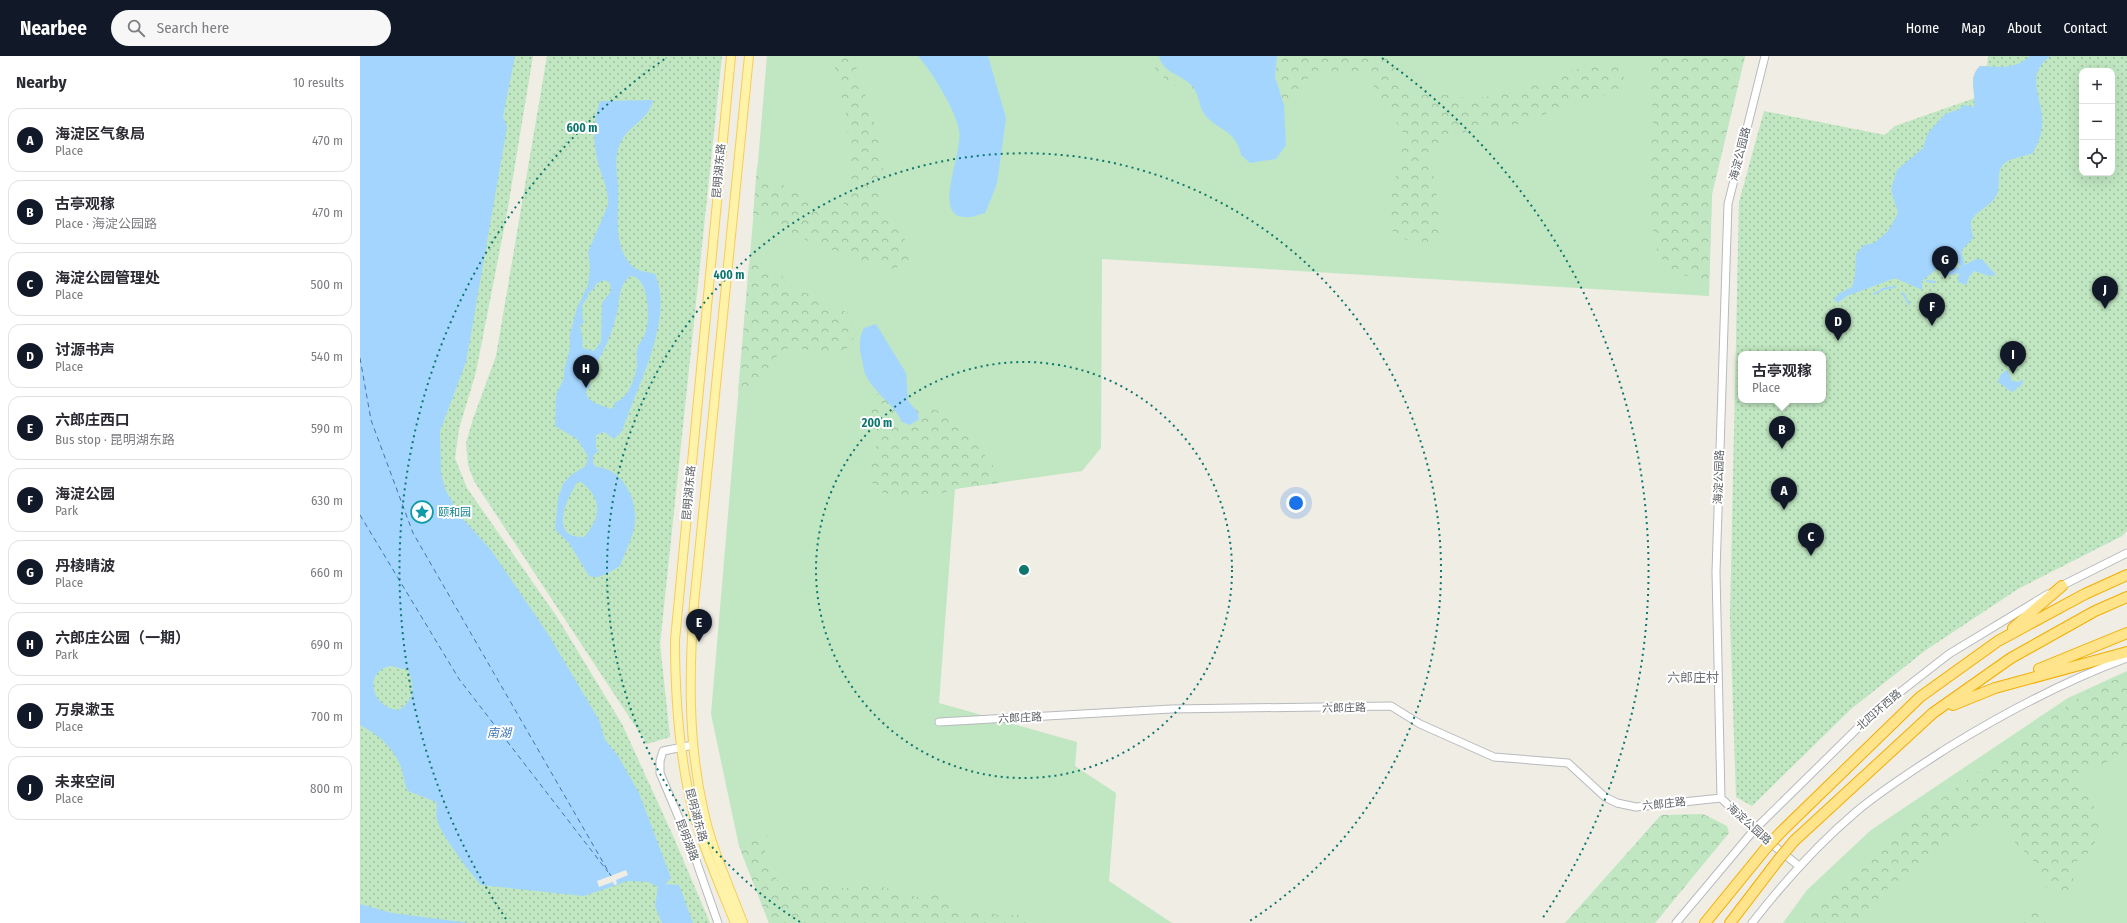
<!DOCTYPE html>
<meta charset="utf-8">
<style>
body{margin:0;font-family:"Fira Sans Condensed","Noto Sans SC",sans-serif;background:#f7f7f7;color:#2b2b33}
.controls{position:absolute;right:12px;top:12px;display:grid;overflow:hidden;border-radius:8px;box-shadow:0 4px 16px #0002}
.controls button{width:36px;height:36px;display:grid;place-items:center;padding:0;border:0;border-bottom:1px solid #e1e1e2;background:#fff;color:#2b2b33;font:20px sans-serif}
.you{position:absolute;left:936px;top:447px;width:14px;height:14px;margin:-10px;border:3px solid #fff;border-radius:50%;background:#1a73e8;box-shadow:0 0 0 6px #1a73e833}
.badge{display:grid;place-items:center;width:26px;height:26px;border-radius:50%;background:#111827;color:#fff;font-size:13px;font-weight:700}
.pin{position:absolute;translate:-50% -33px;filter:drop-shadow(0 1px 2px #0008)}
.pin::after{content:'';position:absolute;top:21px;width:14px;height:12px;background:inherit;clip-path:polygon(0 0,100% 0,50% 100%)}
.popup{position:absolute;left:1378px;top:295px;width:88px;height:52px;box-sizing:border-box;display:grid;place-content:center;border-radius:8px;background:#fff;filter:drop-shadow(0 1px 3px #0005);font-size:13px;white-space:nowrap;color:#7c7c81}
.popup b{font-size:15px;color:#2b2b33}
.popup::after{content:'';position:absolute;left:50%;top:100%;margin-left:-8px;border:8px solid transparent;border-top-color:#fff}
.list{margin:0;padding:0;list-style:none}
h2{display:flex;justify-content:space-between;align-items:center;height:52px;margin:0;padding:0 16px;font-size:17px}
h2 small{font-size:13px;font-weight:400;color:#7c7c81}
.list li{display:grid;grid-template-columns:26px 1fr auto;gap:12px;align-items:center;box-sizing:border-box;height:64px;margin:0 8px 8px;padding:0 8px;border:1px solid #e1e1e2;border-radius:12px}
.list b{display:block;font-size:15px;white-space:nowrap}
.list p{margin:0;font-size:13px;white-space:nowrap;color:#7c7c81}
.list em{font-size:13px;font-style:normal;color:#7c7c81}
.icon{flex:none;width:22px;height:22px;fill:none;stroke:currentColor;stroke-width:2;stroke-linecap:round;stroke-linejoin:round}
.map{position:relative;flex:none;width:1767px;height:867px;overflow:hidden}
header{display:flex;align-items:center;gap:24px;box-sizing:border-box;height:56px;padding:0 20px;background:#111827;color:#fff}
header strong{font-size:19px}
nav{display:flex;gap:22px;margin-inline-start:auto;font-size:14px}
.search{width:280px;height:36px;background:#f7f7f7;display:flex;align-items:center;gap:10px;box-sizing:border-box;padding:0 14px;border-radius:22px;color:#7c7c81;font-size:15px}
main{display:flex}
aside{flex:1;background:#fff}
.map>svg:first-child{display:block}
.grass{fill:#c0e7c1}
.forest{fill:url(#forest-crowns)}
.park{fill:url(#park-dots);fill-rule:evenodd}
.water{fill:#a4d5ff;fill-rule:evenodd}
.pier{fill:#efede4}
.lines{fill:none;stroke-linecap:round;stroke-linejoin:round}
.stream{stroke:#a4d5ff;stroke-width:2}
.ferry{stroke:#3d75b5;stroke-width:1;stroke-dasharray:5 4;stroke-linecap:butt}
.minor-casing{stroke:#b7babe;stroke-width:9}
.major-casing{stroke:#f6cd56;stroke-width:10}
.highway-casing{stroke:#f3ad00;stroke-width:12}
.minor{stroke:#fff;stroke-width:7}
.major{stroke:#fff3a9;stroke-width:8}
.highway{stroke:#ffe48b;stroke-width:10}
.highway-bridge-casing{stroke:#f3ad00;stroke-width:12;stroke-linecap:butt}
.highway-bridge{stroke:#ffe48b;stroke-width:10}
.ring{fill:none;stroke:#0f766e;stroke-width:2;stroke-dasharray:2 4}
.labels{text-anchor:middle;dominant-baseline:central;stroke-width:4;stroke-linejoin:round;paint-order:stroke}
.street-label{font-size:11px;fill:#5c6065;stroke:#fff}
.culture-label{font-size:11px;fill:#0d838f;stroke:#fff;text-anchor:start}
.water-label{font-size:12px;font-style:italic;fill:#3d75b5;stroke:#fff}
.quarter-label{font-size:13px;fill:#6d7277;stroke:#fff}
.centre{fill:#0f766e;stroke:#fff;stroke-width:2}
.ring-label{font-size:12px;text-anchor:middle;font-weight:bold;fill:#0f766e;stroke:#fff;stroke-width:4;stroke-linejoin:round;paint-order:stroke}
</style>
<header>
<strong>Nearbee</strong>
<div class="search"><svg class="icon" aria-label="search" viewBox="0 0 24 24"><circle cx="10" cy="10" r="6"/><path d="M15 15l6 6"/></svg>Search here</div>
<nav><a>Home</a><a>Map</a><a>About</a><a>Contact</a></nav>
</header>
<main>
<aside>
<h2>Nearby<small>10 results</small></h2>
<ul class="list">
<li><span class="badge">A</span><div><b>海淀区气象局</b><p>Place</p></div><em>470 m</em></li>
<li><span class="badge">B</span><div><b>古亭观稼</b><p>Place · 海淀公园路</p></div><em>470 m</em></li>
<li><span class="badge">C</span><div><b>海淀公园管理处</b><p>Place</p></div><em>500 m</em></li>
<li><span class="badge">D</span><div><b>讨源书声</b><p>Place</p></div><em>540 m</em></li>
<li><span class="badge">E</span><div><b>六郎庄西口</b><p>Bus stop · 昆明湖东路</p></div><em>590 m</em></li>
<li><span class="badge">F</span><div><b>海淀公园</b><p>Park</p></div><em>630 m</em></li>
<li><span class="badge">G</span><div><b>丹棱晴波</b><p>Place</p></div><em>660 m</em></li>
<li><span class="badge">H</span><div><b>六郎庄公园（一期）</b><p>Park</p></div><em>690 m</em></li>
<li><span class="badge">I</span><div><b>万泉漱玉</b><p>Place</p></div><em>700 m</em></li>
<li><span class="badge">J</span><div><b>未来空间</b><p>Place</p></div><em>800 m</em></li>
</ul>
</aside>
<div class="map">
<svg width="1767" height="867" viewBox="0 0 1767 867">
<defs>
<pattern id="forest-crowns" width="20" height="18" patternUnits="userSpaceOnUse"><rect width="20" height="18" fill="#c0e7c1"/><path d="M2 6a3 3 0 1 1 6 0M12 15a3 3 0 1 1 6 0" fill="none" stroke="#9fbfa0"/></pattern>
<pattern id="park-dots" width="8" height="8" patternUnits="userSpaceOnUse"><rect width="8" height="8" fill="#c0e7c1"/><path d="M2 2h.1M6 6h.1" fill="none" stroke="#9fbfa0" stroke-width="1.8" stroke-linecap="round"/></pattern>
</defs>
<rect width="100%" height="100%" fill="#efede4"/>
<path class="grass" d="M407 0H1385L1352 138 1349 240 742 203 741 392 722 415 595 433 579 647 717 686 715 710 756 737 749 825 812 867H409L379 790 351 658Z
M1767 615V867H1423L1447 834 1511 774 1708 642Z"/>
<path class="forest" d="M472 0H493C503 38 521 74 523 114 523 129 519 145 518 160 536 169 543 178 552 196L546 209 529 213 452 187 406 163 393 160 397 110 407 120 467 154H481L489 134V91L486 58Z
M791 0H799C803 17 823 22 835 33L811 29 794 11Z
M917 0H1035L1036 23 1054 34 1108 42 1136 40 1183 27 1213 14 1247 9 1260 10 1264 22 1260 32 1242 40 1202 50 1164 68 1127 70 1097 78 1079 92 1071 103 1082 174 1067 186 1047 184 1033 177 1029 152 1045 80 1006 18 959 14 947 23 924 49 915 21Z
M1297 0H1385L1352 138 1349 227 1311 215 1298 198 1291 165 1289 117 1291 81 1294 60 1287 11 1297 5Z
M389 208 404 210 420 218 433 231 490 258 495 280 485 295 459 297 435 291 422 294 413 305 404 326 390 333 378 336Z
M519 337 536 354 542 366 551 350 548 345V340L561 350 576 354 612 377 624 398 640 419V427C625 429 609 430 595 433 587 435 579 439 571 440 554 444 518 445 511 424 504 402 523 394 515 375 511 366 507 342 519 337Z
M1767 620V692L1739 712 1727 714 1720 721 1722 730 1736 754 1739 772 1733 793 1712 809 1714 832 1709 840 1694 837 1685 830 1681 816 1673 804 1656 788 1652 780 1636 767 1623 768 1604 774 1526 834 1496 867H1441L1460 842 1535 777 1733 631Z
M1343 758 1367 770 1369 777 1295 867H1205L1301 759Z
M408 779 404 801 410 815 420 827 441 831 465 827 481 832H497L509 827 556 841 571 838 585 841 604 853H617L638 859H666L685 867H409L379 790Z
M1685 853 1691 860 1690 867H1653L1660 861Z"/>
<path class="park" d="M0 0H173L147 157 116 316 99 373 95 402 107 432 197 561 262 668 314 782 350 867H0Z
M187 0H362L300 588 310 681 287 688 114 425 108 409 106 387 113 363 136 300Z
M1628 0H1767V475L1762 480 1658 533 1566 594 1491 653 1392 750 1376 741 1370 561 1379 146 1404 55 1525 79 1535 70 1615 42C1613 30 1610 19 1620 10H1627ZM1722 15H1752V117H1722ZM1381 298H1463V344H1381Z"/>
<path class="water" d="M0 0H155L143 60 147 71 106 306 80 375 81 418 86 435 102 462 131 494 188 578 239 664 245 684 258 700 279 737 311 822 305 828 319 829 333 867H302L295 850 298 831 288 826 268 825 224 840 121 829C112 819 79 776 77 764 75 758 78 753 76 746L48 735C44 727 44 720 41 711 33 691 19 679 0 669ZM30 610 48 614C55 630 55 644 39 654 11 652 3 616 30 610Z
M558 0H628L646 62 637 128 625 157C561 180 604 101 599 74 596 55 571 14 558 0Z
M799 0H917L915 21 924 49 926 89 916 103 890 107 881 99C876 72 854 74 843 56 839 49 839 39 834 33 825 18 803 19 799 0Z
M1670 0H1690C1666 19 1680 38 1682 61 1683 75 1679 86 1673 97 1664 101 1647 102 1642 110 1636 119 1641 129 1637 138 1632 151 1613 155 1611 167 1610 172 1613 177 1613 182L1601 195 1605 209 1616 203H1622L1636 219 1629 220 1614 215 1609 221 1606 229 1598 226 1599 217 1586 220 1587 210 1601 212 1596 201 1583 208 1562 225V234L1535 222 1487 240 1477 247 1474 243 1480 237 1492 231 1495 220 1496 198 1504 189 1514 187 1528 175 1538 157 1531 134 1537 114 1563 92 1568 77 1585 58 1600 53 1603 49 1614 51C1616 36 1608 21 1620 10 1640 11 1655 14 1670 0Z
M293 44C290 62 270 69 262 84 253 99 257 114 258 131 259 156 252 189 272 210 277 215 288 216 295 218 315 262 276 332 262 375L254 383 244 376 236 379V393L239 394 233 400V407L236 411C262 412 277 442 275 466 274 480 265 496 260 510 251 515 240 524 229 520L209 487 195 473 198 443 203 428 211 419 226 410 228 400 217 383 195 370 196 339 204 322V315L210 292V278L217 252 228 229 230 211 228 196 248 149C249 135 242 121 238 107 233 87 233 64 240 45ZM270 220C289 219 290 262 286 275 285 282 278 287 277 294 276 299 277 304 277 309 276 321 267 345 255 346L254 351 251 353C243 350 233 347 228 342L226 336 227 332H230L229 325 224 321 228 315 232 314C244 297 252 277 257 257 260 243 258 231 270 220ZM244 224 250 227 251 235 242 247 241 286 234 295 223 292 222 289 223 286 220 270 224 266C221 261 223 254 222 249L228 241V237L234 233 236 228ZM218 426H221C244 443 240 463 224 481 194 482 202 455 211 437 214 433 214 429 218 426Z
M516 268 546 317 548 345 557 355 559 363 550 369 542 366C533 347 514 337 505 318 503 313 503 305 501 300 499 290 499 281 504 272Z
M1647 314 1652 325 1659 326 1662 323 1663 326 1660 331 1657 330V333L1652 336 1638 326 1641 318Z
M0 848 32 857 109 867H0Z"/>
<path class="pier" d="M266 814 268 819 256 824 257 828 254 829 253 826 239 831 237 825Z"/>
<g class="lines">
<path class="stream" d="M1567 225 1575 226
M1543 237 1549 248
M1514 238 1523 233 1535 231"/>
<path class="ferry" d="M0 302 11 364 53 477 251 820
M0 459 99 623 248 816"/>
<g class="minor-casing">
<path id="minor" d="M1405 0 1368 148 1356 516 1361 742 1394 774 1439 810
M1699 531 1767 497
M579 666 811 653 1031 650 1060 668 1134 701 1208 707 1245 741 1257 747 1276 751 1361 742
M333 689 303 695 300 705V717L332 793 358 867
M1316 867 1394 774 1512 658 1589 598 1688 538
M1392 867C1423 827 1458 788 1497 755 1526 731 1558 711 1589 691 1646 656 1704 625 1767 602"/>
</g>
<g class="major-casing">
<path id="major" d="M371 0 315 584C315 642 319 700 333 756 344 794 360 830 375 867
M383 867C369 829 351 792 343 752 328 686 329 616 334 548L389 0"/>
</g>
<g class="highway-casing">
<path id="highway" d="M1653 572 1702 530
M1679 613 1767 577
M1593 649 1635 632 1767 596
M1422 775 1560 641 1638 585 1725 538 1767 519
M1434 785 1573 657 1651 602 1735 555 1767 541
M1345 867 1407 791
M1370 867 1419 803"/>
</g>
<use href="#minor" class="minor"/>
<use href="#major" class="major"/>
<use href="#highway" class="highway"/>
<g class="highway-bridge-casing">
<path id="highway-bridge" d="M1407 791 1422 775
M1419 803 1434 785"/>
</g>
<use href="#highway-bridge" class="highway-bridge"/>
</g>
<g class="ring">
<circle cx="664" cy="514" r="208"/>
<path d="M440 866A417 417 0 1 1 888 866"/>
<path d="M146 863A625 625 0 0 1 306 2M1022 2A625 625 0 0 1 1182 863"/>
</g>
<defs>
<g id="sight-ring" transform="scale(1.15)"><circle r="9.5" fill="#fff" stroke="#0f9aa8" stroke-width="1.5"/><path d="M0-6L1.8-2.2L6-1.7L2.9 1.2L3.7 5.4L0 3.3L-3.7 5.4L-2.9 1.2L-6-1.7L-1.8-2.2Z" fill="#0f9aa8"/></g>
</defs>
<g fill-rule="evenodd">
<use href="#sight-ring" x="62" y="456"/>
</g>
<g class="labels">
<g class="street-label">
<text transform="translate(1380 98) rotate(-76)">海淀公园路</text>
<text transform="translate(359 115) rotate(-85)">昆明湖东路</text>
<text transform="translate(1359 421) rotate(-88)">海淀公园路</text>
<text transform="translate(329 437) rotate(-85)">昆明湖东路</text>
<text transform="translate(984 652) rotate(-1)">六郎庄路</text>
<text transform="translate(1519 654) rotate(-41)">北四环西路</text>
<text transform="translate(660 662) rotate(-3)">六郎庄路</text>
<text transform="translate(1304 748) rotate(-6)">六郎庄路</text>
<text transform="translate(336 759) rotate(75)">昆明湖东路</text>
<text transform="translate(1389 768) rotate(42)">海淀公园路</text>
<text transform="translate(327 784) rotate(69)">昆明湖路</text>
</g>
<g class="culture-label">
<text x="78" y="456">颐和园</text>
</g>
<g class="water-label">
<text x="139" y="677">南湖</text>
</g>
<g class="quarter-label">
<text x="1333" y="621">六郎庄村</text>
</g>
</g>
<circle cx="664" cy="514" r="6" class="centre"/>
<g class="ring-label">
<text x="222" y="76">600 m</text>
<text x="369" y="223">400 m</text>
<text x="517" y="371">200 m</text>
</g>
</svg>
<div class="controls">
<button>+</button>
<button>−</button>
<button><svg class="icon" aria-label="locate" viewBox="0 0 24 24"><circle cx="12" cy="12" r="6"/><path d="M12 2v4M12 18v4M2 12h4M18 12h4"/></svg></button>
</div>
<div class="you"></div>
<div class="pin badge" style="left:1424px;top:454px">A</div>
<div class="pin badge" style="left:1422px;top:393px">B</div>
<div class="popup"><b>古亭观稼</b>Place</div>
<div class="pin badge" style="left:1451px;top:500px">C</div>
<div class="pin badge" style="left:1478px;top:285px">D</div>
<div class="pin badge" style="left:339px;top:586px">E</div>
<div class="pin badge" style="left:1572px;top:270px">F</div>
<div class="pin badge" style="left:1585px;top:223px">G</div>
<div class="pin badge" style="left:226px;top:332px">H</div>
<div class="pin badge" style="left:1653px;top:318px">I</div>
<div class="pin badge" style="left:1745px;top:253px">J</div>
</div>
</main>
